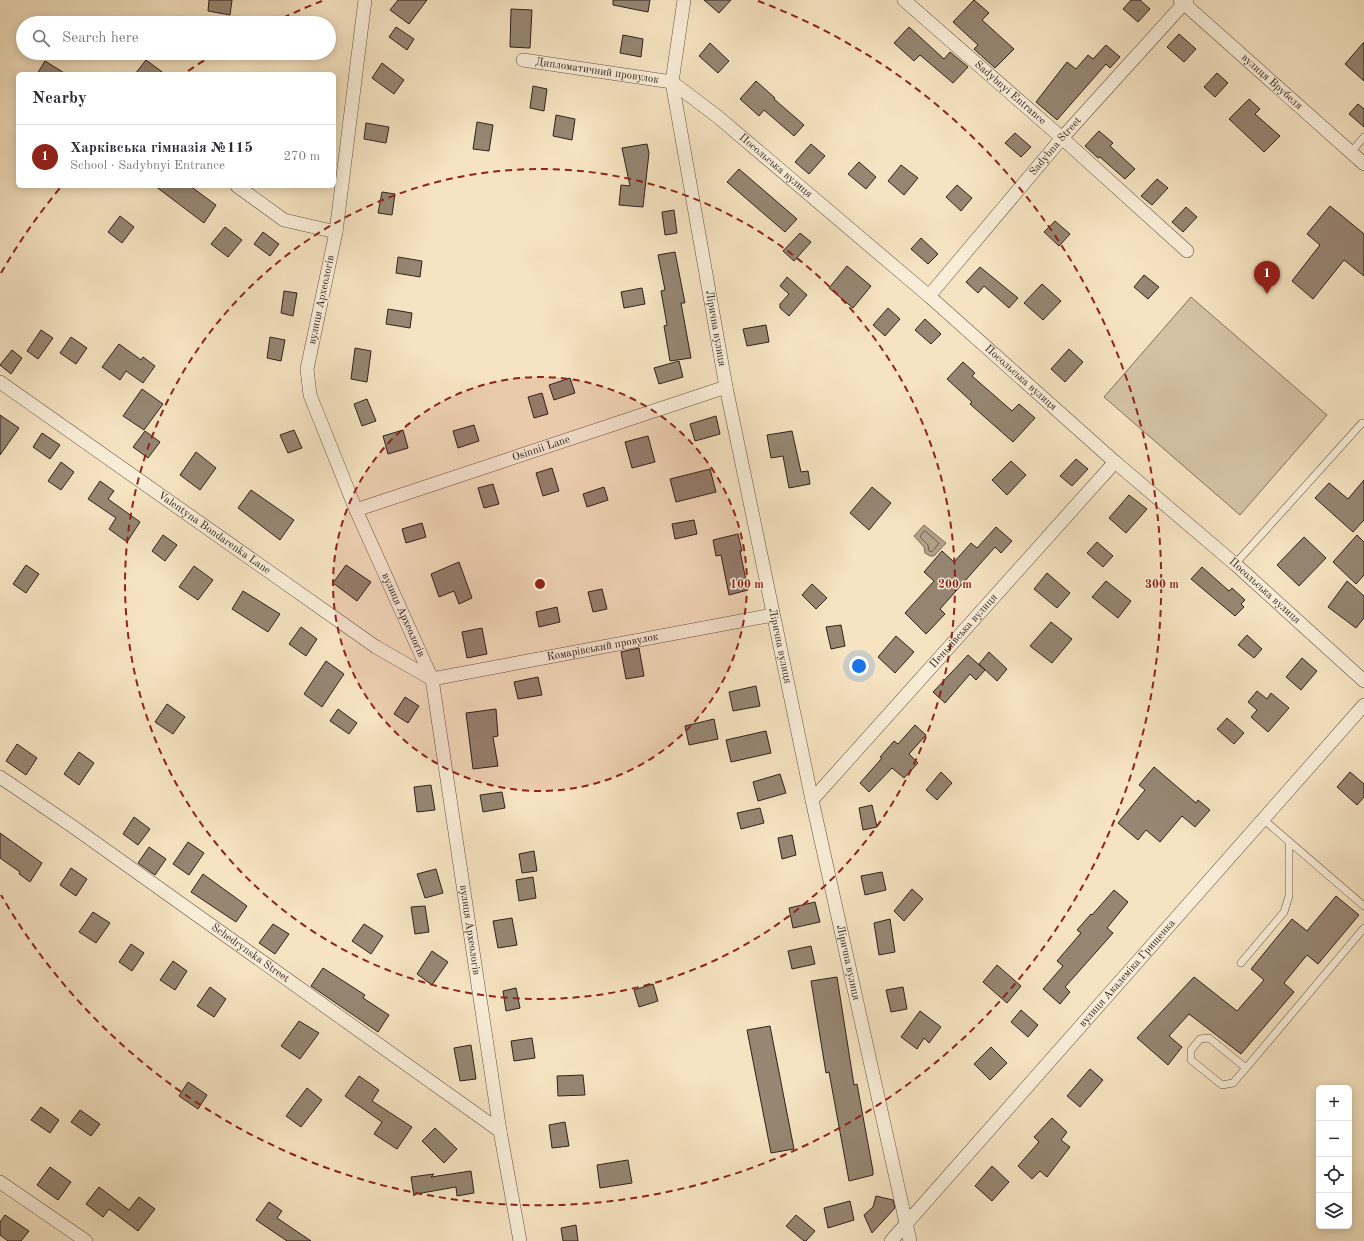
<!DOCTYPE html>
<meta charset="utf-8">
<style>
body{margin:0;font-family:"Old Standard TT",serif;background:#f7f7f7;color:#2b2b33}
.controls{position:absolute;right:12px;bottom:12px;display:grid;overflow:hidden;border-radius:6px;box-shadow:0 2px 10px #0003}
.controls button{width:36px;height:36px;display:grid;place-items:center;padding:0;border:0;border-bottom:1px solid #e1e1e2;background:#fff;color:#2b2b33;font:20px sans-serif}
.you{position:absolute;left:859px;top:666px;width:14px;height:14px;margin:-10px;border:3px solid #fff;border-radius:50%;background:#1a73e8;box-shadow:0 0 0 6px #1a73e833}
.badge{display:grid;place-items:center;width:26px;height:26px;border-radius:50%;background:#8f2418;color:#fff;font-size:13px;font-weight:700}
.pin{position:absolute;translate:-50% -33px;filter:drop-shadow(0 1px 2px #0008)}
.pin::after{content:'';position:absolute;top:21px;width:14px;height:12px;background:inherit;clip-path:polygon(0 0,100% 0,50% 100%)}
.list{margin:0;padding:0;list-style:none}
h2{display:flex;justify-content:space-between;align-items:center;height:52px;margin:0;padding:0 16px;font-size:17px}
h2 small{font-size:13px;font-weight:400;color:#7c7c81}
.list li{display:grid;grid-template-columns:26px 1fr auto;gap:12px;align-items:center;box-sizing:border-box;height:64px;padding:0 16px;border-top:1px solid #e1e1e2}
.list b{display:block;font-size:15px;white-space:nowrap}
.list p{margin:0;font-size:13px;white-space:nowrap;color:#7c7c81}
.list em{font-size:13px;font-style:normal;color:#7c7c81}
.icon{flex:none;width:22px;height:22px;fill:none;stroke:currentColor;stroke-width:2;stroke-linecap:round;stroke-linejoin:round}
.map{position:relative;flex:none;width:1364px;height:1241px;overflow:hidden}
.search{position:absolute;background:#fff;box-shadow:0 2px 10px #0003;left:16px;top:16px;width:320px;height:44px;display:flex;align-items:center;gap:10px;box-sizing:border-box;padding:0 14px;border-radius:22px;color:#7c7c81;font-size:15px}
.panel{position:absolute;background:#fff;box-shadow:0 2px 10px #0003;left:16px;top:72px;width:320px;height:116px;border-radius:6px}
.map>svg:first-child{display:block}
.green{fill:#d4c2a5;stroke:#807260}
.water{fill:#b2a189;stroke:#7d6e5d}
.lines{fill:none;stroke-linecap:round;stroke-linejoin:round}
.shore{stroke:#706252;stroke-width:1}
.building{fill:#968672;stroke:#2d221c}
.service-casing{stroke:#5f5245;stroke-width:8}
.minor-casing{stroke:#5f5245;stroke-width:14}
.service{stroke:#f9edd7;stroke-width:7}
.minor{stroke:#f9edd7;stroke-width:13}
.ring{fill:none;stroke:#8f2418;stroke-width:2;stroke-dasharray:7 5}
.labels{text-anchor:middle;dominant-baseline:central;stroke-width:3;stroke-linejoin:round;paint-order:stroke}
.street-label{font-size:11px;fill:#2d221c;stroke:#f9edd7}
.centre{fill:#8f2418;stroke:#f9edd7;stroke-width:2}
.ring-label{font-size:12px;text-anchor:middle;font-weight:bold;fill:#8f2418;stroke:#f9edd7;stroke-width:3;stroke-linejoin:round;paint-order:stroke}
</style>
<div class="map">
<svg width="1364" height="1241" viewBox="0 0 1364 1241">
<rect width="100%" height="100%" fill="#f6e3c1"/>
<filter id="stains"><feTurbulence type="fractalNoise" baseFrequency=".005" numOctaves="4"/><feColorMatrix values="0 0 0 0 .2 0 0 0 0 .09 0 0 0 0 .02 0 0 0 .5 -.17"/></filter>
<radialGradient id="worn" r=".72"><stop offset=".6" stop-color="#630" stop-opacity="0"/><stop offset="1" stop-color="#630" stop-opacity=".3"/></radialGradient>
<path class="green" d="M1191 297 1327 415 1240 515 1104 397Z"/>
<path class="water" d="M924 525 946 543 934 556H930L925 553 924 547 914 536Z"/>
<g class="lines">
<path class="shore" d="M925 531 939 543 932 552 929 551 928 545 920 537 923 532Z"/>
</g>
<path class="building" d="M209 0H232L230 15 208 11Z
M398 0H427L409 24 390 10Z
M613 0H650L648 12 613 5Z
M704 0H731L719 13Z
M974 0 989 13 982 20 1014 49 995 68 974 49 978 45 953 22Z
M1131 0H1140L1150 9 1138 22 1123 9Z
M511 9 532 10 530 48 510 47Z
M396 27 414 39 407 50 389 37Z
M909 27 944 59 950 52 968 67 953 83 920 55 914 61 894 43Z
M1179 34 1196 49 1184 62 1167 47Z
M623 35 643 39 641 57 620 53Z
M1364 42V81L1345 64Z
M710 43 729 61 718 73 699 56Z
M1106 45 1120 57 1110 68 1106 64 1057 120 1036 102 1067 62 1076 69 1088 55 1093 59Z
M146 60 165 74H135Z
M45 61 66 74H37Z
M382 63 404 80 394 94 372 78Z
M1217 73 1228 83 1215 97 1204 87Z
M756 81 775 98 774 99 804 125 794 136 764 110 759 116 740 99Z
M533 86 547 89 544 111 530 108Z
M1249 99 1260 109 1255 114 1280 136 1264 152 1229 119Z
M1358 104 1364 109V127L1349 114Z
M556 115 575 119 572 140 553 136Z
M477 122 493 125 489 151 473 149Z
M366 123 389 127 386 143 364 139Z
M1099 131 1113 143 1110 146 1135 169 1125 179 1100 157 1098 158 1085 146Z
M1015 133 1031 147 1021 157 1005 143Z
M647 144 649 153 643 207 619 205 621 185 630 186 622 148Z
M811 144 825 156 809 174 795 162Z
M859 162 876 177 866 189 848 174Z
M901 165 918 178 904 195 888 181Z
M739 169 797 219 785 232 727 182Z
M1157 179 1168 188 1152 205 1141 196Z
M957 185 972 198 961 211 946 197Z
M155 186H190L216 205 204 223Z
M382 192 395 194 392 215 378 213Z
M1330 206 1364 234V276L1344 260 1313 299 1292 281 1320 245 1307 234Z
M1186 207 1197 217 1183 232 1172 222Z
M674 210 677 233 665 235 662 212Z
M120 216 134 227 122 243 108 232Z
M1055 221 1070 234 1059 246 1044 232Z
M225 227 242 240 228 257 211 244Z
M263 232 279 244 270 256 254 244Z
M800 233 811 242 794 261 783 251Z
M921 238 938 254 928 264 911 249Z
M675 252 685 303H681L691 358 670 361 664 326 667 325 661 291 665 290 658 255Z
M398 257 422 261 420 277 396 273Z
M847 266 871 286 853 308 829 288Z
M980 267 1018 298 1009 308 984 286 978 293 966 282Z
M1144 275 1159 287 1148 299 1134 287Z
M787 277 807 295 789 316 780 308V304L789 294 780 286Z
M1042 284 1061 301 1043 320 1024 303Z
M642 288 645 304 624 308 621 292Z
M284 291 297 293 293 316 281 313Z
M888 308 900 319 885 336 873 325Z
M388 309 412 313 410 328 386 324Z
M925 319 941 334 931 344 915 330Z
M766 325 769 342 747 346 743 329Z
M41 330 53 338 38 359 27 351Z
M71 337 87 348 76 364 60 353Z
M270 337 285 340 281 361 267 358Z
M119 344 141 360 143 357 155 366 143 383 126 371 120 380 102 367Z
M355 348 371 351 367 382 351 379Z
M1069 349 1083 362 1065 382 1051 369Z
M12 350 22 358 11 374 0 365Z
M679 361 683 377 659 384 654 368Z
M963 362 975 373 972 376 1012 411 1019 404 1035 418 1013 442 970 404 972 402 947 379Z
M570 378 575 393 554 400 549 385Z
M142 389 163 404 144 430 123 416Z
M542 393 548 414 534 418 528 397Z
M367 399 376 421 362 426 354 404Z
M0 415 19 428 0 455Z
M716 416 720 434 695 441 690 424Z
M474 425 479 441 458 448 453 431Z
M294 430 302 448 288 453 280 435Z
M403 430 408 448 388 454 383 436Z
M145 431 160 442 148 458 133 447Z
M792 431 801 472 808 471 810 484 789 488 783 456 771 458 767 435Z
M42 433 60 445 50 459 33 447Z
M648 436 655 462 632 468 625 442Z
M196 452 216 468 200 490 180 475Z
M1076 459 1088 469 1072 486 1060 476Z
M1011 461 1026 475 1007 495 992 480Z
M61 462 74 472 61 490 48 481Z
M552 468 559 491 543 496 536 473Z
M710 469 716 492 676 502 670 479Z
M1364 480V520L1353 532 1315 498 1329 483 1348 499Z
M100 481 114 491 108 499 140 522 127 542 109 529 116 518 88 499Z
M493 484 499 504 484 508 478 488Z
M604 487 608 500 587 507 583 494Z
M872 487 891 503 869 530 850 513Z
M251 490 294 520 280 540 238 508Z
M1129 495 1147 509 1126 533 1109 518Z
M694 520 697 534 675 539 672 524Z
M422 523 426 537 406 543 402 529Z
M996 527 1012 541 1001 553 995 547 940 609 945 614 926 634 905 613 934 581 924 572 942 551 954 562 971 543 977 548Z
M738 534 742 551H740L748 590 729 595 721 555 716 556 713 540Z
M163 535 177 545 165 561 152 551Z
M1357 535 1364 542V575L1356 584 1333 562Z
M1304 537 1326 558 1299 586 1277 565Z
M1097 542 1113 556 1103 567 1087 553Z
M459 562 472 598 459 604 454 591 439 597 431 574Z
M26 565 39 574 26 593 13 584Z
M346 565 371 582 357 601 333 583Z
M194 566 213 580 198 600 179 587Z
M1202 567 1229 591 1232 588 1245 600 1241 604 1244 607 1235 616 1191 579Z
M1047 573 1070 593 1057 608 1034 589Z
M1106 581 1131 601 1118 618 1092 597Z
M1347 581 1364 596V618L1356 628 1328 607Z
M812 584 827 598 816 609 802 595Z
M602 589 607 609 593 612 588 592Z
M243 591 280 614 268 632 232 609Z
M557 607 560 622 539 627 536 612Z
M1051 622 1072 639 1052 663 1030 646Z
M841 625 845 646 831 649 826 627Z
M301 627 317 639 306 656 289 644Z
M482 628 487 654 467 658 462 632Z
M1247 635 1262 649 1254 658 1238 645Z
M896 636 914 652 895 673 878 657Z
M639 648 644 676 626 679 621 652Z
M989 652 1007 669 997 681 979 664Z
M968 655 985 670 976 680 970 674 945 703 933 692Z
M1302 658 1317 671 1301 690 1286 677Z
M326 661 344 674 322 707 304 694Z
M538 677 542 695 518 699 514 682Z
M756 686 760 706 733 711 729 692Z
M1257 691 1267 699 1271 693 1289 708 1268 732 1251 717 1257 710 1248 702Z
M405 697 419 706 408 723 394 714Z
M167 704 185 717 173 734 155 722Z
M338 709 357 723 349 734 330 721Z
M496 709 498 736 493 737 498 766 473 769 466 713Z
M1227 718 1244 733 1234 744 1217 729Z
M714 719 718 739 689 745 685 726Z
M915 725 926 735 909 754 918 763 904 778 892 768 869 792 860 783 882 758 880 757 894 741 898 744Z
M766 731 771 753 731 762 726 740Z
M17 744 37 758 26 775 6 761Z
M79 752 94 763 79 785 64 774Z
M1154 767 1196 803 1198 800 1210 810 1195 827 1182 816 1160 842 1146 830 1138 840 1118 823 1145 790 1139 785Z
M941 772 952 783 937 800 926 790Z
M1350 772 1364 784V797L1357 805 1337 787Z
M780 774 786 793 758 801 753 782Z
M431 785 435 810 417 812 414 787Z
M502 792 505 808 483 812 480 795Z
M872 805 877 827 863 830 859 808Z
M760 808 764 823 741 829 737 813Z
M134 817 150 829 138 845 123 834Z
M0 833 42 863 30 882 19 874 20 872 0 858Z
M792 835 796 855 782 859 778 838Z
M188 842 204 853 189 875 173 864Z
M149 847 166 859 155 875 138 863Z
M534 851 537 871 522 873 519 854Z
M71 868 87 879 76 896 60 885Z
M436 869 443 893 425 898 417 874Z
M882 872 886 890 865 895 861 876Z
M203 874 247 906 236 922 191 892Z
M533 877 536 898 519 901 516 880Z
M912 889 923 899 904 921 894 911Z
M1114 890 1128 902 1107 928 1113 933 1065 987 1070 992 1060 1004 1043 989 1063 966 1057 961 1081 933 1077 930 1091 914 1092 915Z
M1336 896 1359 915 1318 964 1307 955 1284 983 1294 992 1241 1054 1189 1014 1169 1036 1182 1047 1168 1065 1137 1038 1194 977 1237 1011 1264 980 1251 969 1292 919 1307 931Z
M815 902 820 922 793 928 789 908Z
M425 906 429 932 415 934 411 907Z
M93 912 110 923 96 943 79 932Z
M512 918 517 945 498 948 493 921Z
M890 919 895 952 879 955 874 923Z
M273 924 289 934 275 954 259 943Z
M364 924 383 936 371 954 352 941Z
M131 944 144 953 132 971 119 962Z
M811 946 815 964 792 969 788 951Z
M432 951 448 962 432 985 417 974Z
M173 961 187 971 175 990 160 980Z
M997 965 1021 986 1007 1003 983 982Z
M323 968 365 995 363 998 389 1015 378 1032 311 986Z
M837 977 854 1085 857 1084 873 1171V1175L849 1181 829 1072 826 1073 811 981Z
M653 984 658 1001 639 1007 634 990Z
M210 987 226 999 214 1017 197 1006Z
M903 987 907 1009 891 1012 886 990Z
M516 988 520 1008 506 1011 503 991Z
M1021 1010 1038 1025 1028 1037 1011 1022Z
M920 1011 941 1027 929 1043 924 1038 917 1049 901 1037Z
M299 1021 319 1033 300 1059 281 1046Z
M770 1026 794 1149 771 1153 747 1030Z
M532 1038 535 1058 514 1061 511 1041Z
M471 1045 476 1079 460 1081 454 1048Z
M991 1047 1007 1063 990 1080 974 1064Z
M1090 1069 1103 1080 1080 1107 1067 1096Z
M583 1075 585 1095 558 1096 557 1076Z
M359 1076 379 1090 372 1101 412 1127 397 1149 374 1134 382 1122 345 1096Z
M188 1082 207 1095 198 1109 179 1096Z
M307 1088 322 1100 301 1127 286 1116Z
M41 1107 59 1120 50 1133 31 1120Z
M80 1110 100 1124 91 1136 71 1122Z
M1052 1118 1067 1132 1061 1140 1070 1147 1047 1177 1040 1171 1032 1179 1018 1166 1039 1142 1034 1137Z
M565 1122 569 1146 552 1148 549 1125Z
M435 1128 457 1149 444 1163 422 1141Z
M628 1160 632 1183 600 1188 597 1165Z
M992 1166 1009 1182 992 1201 975 1186Z
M50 1167 71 1182 58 1200 37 1185Z
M471 1171 474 1193 457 1196 456 1187 416 1194 414 1196 411 1177 434 1174 431 1177Z
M99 1187 129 1210 139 1197 155 1209 138 1231 109 1209 103 1217 86 1204Z
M876 1196 893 1200 895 1208 872 1233 864 1215 873 1207Z
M850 1201 854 1220 828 1228 824 1208Z
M269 1202 282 1211 277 1218 311 1241H287L256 1220Z
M5 1215 29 1231 21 1241H8L0 1235V1222Z
M796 1215 815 1231 806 1241H804L786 1226Z
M576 1225 578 1241H563L561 1228Z"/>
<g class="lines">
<g class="service-casing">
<path id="service" d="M1351 152 1364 137
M1235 564 1362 423
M1263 819 1364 906
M1241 963 1284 912 1289 896V842
M1246 1068 1209 1038 1200 1039 1191 1050V1060L1222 1085 1233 1083 1246 1068 1364 928"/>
</g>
<g class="minor-casing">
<g id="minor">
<path id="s1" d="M365 0 336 232 307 369 310 395 356 510 432 679 500 1131 520 1241"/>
<path id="s2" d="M684 0 672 82 726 387 812 800 910 1241"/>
<path id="s3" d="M904 0 1062 138 1187 251"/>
<path id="s4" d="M1180 0 1364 164"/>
<path id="s5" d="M523 60 672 82 718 117 929 296 1115 462 1235 564 1364 681"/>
<path d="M237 186 284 220 336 232"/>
<path id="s6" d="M929 296 1062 138 1187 0"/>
<path id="s7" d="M0 382 376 647 432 679 773 615"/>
<path id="s8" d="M356 510 726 387"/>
<path id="s9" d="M0 777 72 826 500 1131"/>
<path id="s10" d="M812 800 1115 462"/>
<path d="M0 1182 86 1241"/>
<path id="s11" d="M891 1241 1364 705"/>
</g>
</g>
<use href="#service" class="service"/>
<use href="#minor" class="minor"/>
</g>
<circle cx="540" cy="584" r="207" fill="#8f2418" fill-opacity=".12"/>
<g class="ring">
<circle cx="540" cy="584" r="207"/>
<circle cx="540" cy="584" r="415"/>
<path d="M1 273A622 622 0 0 1 60 188M188 71A622 622 0 0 1 215 54M272 23A622 622 0 0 1 322 1M758 1A622 622 0 1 1 1 895"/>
</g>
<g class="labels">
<g class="street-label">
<text stroke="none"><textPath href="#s5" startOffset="75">Дипломатичний провулок</textPath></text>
<text stroke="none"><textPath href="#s4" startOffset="123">вулиця Врубеля</textPath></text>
<text stroke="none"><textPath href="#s3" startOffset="141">Sadybnyi Entrance</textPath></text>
<text stroke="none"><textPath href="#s6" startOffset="196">Sadybna Street</textPath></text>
<text stroke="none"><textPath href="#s5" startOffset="284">Посольська вулиця</textPath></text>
<text transform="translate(322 300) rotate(-78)">вулиця Археологів</text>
<text stroke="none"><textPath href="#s2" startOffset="333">Лірична вулиця</textPath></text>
<text stroke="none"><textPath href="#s5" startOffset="608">Посольська вулиця</textPath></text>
<text stroke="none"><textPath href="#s8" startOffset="195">Osinnii Lane</textPath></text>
<text stroke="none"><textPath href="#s7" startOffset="262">Valentyna Bondarenka Lane</textPath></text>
<text stroke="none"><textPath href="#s5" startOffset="932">Посольська вулиця</textPath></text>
<text stroke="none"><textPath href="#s1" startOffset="639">вулиця Археологів</textPath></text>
<text stroke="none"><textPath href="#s10" startOffset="227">Пеньківська вулиця</textPath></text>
<text stroke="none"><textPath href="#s2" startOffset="657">Лірична вулиця</textPath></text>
<text stroke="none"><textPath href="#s7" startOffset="698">Комарівський провулок</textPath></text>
<text stroke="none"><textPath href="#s1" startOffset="963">вулиця Археологів</textPath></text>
<text stroke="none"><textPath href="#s9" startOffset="306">Schedrynska Street</textPath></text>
<text stroke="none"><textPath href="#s2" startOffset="981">Лірична вулиця</textPath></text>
<text stroke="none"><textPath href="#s11" startOffset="357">вулиця Академіка Грищенка</textPath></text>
</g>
</g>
<circle cx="540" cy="584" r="6" class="centre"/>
<g class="ring-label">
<text x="747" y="588">100 m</text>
<text x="955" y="588">200 m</text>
<text x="1162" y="588">300 m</text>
</g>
<rect width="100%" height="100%" filter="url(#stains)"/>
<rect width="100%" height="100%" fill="url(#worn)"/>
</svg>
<div class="controls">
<button>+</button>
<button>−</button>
<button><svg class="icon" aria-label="locate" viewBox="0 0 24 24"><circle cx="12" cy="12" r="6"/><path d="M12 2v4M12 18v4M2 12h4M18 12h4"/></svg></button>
<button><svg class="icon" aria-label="layers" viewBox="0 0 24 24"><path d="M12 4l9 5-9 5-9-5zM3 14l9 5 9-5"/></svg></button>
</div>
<div class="you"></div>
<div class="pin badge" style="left:1267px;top:294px">1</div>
<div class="search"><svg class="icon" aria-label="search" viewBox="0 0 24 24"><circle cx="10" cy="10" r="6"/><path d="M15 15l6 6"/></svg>Search here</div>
<section class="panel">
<h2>Nearby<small></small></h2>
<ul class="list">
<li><span class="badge">1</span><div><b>Харківська гімназія №115</b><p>School · Sadybnyi Entrance</p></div><em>270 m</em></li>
</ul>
</section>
</div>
